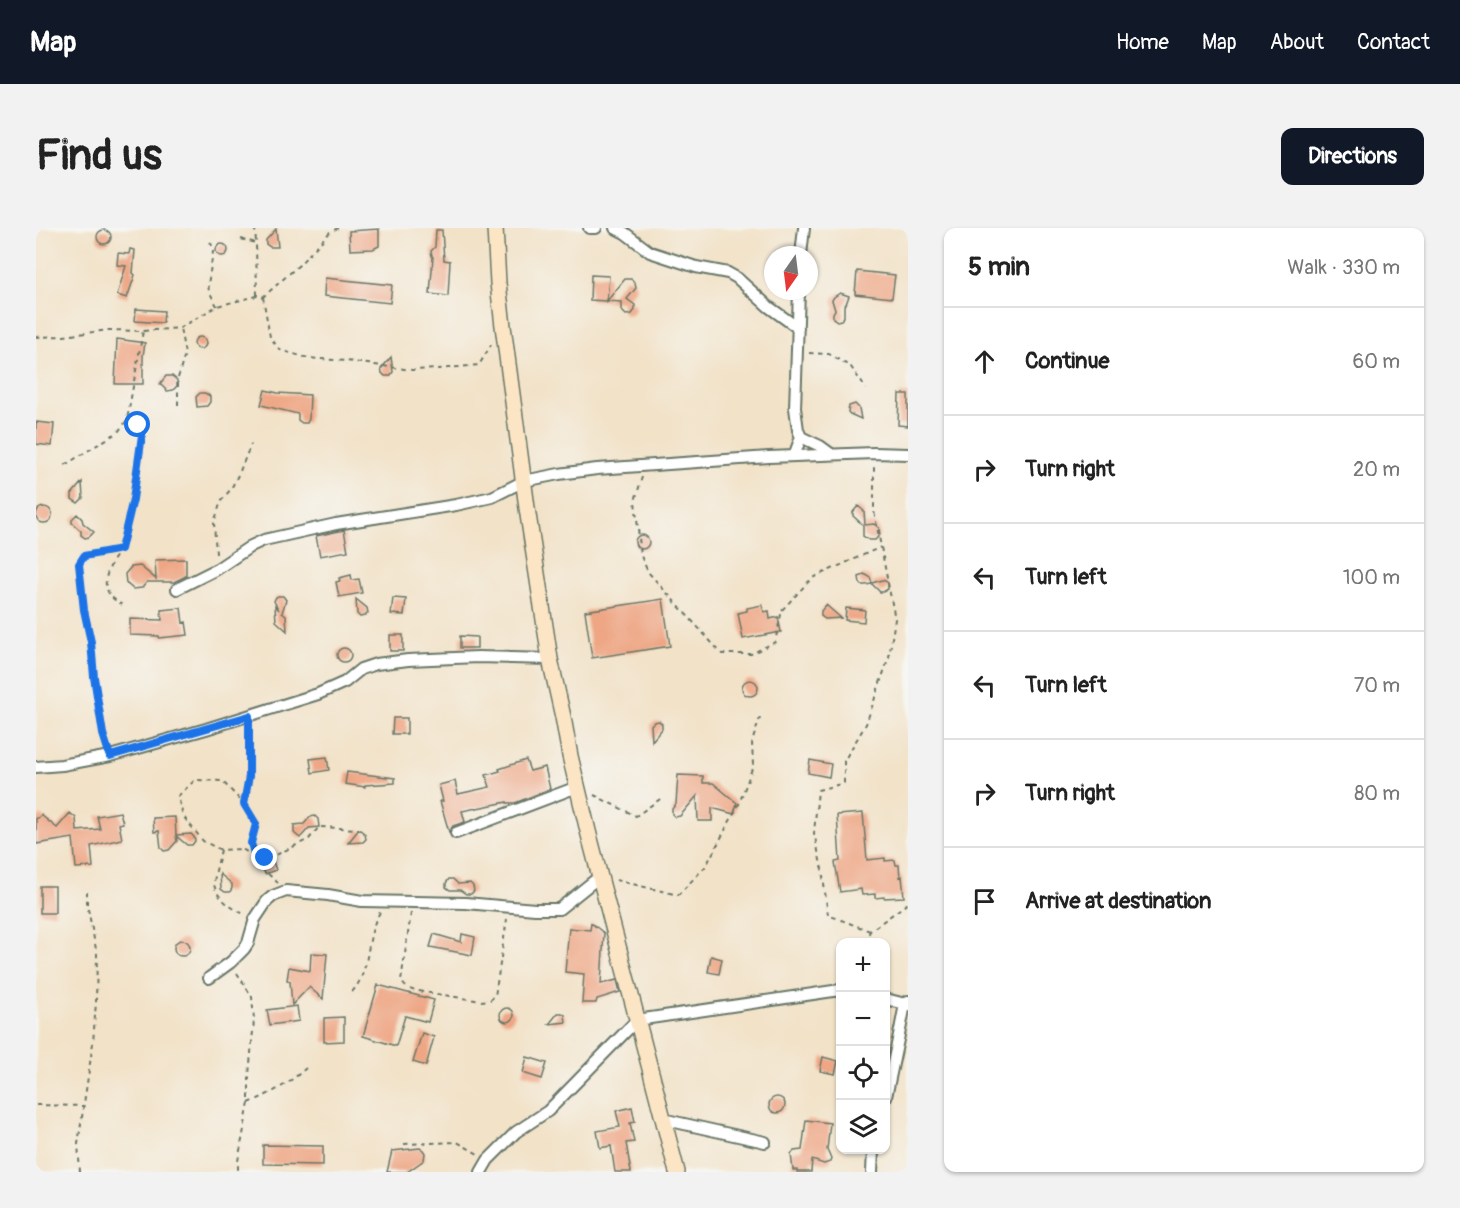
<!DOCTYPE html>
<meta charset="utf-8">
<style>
body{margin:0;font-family:Pangolin,sans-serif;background:#f2f2f2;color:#222}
.controls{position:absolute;right:18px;bottom:18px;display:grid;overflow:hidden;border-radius:12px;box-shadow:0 2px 4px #0004}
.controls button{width:54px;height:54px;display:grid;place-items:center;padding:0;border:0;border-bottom:2px solid #e0e0e0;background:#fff;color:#222;font:30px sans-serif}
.compass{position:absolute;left:728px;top:18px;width:54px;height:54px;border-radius:50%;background:#fff;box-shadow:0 2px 4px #0004;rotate:194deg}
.stop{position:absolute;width:18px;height:18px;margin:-14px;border:4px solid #1a73e8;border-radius:50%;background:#fff}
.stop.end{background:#1a73e8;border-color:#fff;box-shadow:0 2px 6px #0008}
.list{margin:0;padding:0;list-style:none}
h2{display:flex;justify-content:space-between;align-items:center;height:78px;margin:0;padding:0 24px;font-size:26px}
h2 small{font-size:20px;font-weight:400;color:#767676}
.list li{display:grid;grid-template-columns:39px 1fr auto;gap:18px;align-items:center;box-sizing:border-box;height:108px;padding:0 24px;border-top:2px solid #e0e0e0}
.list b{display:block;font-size:22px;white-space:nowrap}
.list em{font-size:20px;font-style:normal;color:#767676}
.icon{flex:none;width:33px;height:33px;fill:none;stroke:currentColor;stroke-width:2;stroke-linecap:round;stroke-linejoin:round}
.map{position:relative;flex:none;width:872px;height:944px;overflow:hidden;border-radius:12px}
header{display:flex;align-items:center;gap:36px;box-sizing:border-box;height:84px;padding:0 30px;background:#111827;color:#fff}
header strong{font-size:28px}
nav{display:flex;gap:33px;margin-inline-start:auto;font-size:21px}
.intro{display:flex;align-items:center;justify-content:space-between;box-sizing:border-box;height:144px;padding:0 36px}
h1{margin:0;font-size:42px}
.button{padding:15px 27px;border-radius:12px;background:#111827;color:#fff;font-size:21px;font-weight:700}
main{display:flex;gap:36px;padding:0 36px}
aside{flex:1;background:#fff;border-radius:12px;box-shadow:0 2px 4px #0004}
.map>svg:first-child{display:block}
.building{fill:#eea684}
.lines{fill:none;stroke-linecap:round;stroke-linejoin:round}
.street-casing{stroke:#697768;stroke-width:14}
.secondary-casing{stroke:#697768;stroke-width:18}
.path{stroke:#697768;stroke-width:2;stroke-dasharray:4.5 4.5;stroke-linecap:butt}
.street{stroke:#fff;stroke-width:10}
.secondary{stroke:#fce5c4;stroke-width:15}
.route{stroke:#1a73e8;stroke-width:8}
</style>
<header>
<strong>Map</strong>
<nav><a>Home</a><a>Map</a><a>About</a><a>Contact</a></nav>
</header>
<div class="intro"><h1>Find us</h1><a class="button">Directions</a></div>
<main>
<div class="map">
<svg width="872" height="944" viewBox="0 0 872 944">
<rect width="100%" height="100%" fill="#f6f6f2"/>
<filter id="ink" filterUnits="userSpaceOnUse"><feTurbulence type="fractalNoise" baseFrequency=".0167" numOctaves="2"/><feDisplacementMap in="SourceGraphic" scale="12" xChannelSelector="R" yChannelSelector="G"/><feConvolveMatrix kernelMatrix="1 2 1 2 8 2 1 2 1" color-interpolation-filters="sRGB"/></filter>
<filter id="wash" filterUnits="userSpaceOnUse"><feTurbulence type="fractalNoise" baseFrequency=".008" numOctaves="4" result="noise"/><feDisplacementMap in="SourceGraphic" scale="24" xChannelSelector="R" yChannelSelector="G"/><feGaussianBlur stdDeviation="1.35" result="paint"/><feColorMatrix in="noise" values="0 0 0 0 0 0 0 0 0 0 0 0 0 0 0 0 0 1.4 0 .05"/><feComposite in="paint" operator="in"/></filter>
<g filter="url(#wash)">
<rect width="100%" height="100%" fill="#f2e2c8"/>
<g id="blocks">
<path class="building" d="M240 1 242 19H234L230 16V12Z
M343 1V18L337 21 314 22 313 3Z
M400 2H406L408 32 414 33 412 68 394 66 397 29 396 28 395 23 399 19Z
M61 9a7 7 0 1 1 14 0a7 7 0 1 1-14 0Z
M180 22a6 6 0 1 1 12 0a6 6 0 1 1-12 0Z
M94 21 99 22 97 45 99 47 91 70 81 67 90 38 81 37 82 25 93 26Z
M821 43 859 47 856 70 819 66Z
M555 47 573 48 571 73 589 51H595L599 55 600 60 591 71 599 77V82L596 86 590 87 586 83V74L554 72Z
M289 50 356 57 354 75 288 68Z
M804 65 813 68 810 76 808 78V89L805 92 801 93 797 90V85L799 82 796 72 798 69Z
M100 81 128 83 127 95 99 93Z
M158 115a6 6 0 1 1 12 0a6 6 0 1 1-12 0Z
M81 111 109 115 107 128V156H79Z
M355 129 357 144 354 148H349L346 145 345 141Z
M130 148H136L141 152V158L137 162 131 163 124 156Z
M229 162 242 165 274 167 273 191 271 195H266L262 192V186L225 177Z
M164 165H169L174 168V174L171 178 161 179 160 169Z
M863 166H872V198L862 197Z
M819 176 823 180 825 191 814 186 812 184 813 178Z
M0 194 18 196 16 218 0 216Z
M46 254 47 270 42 275 36 271V266Z
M822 278 828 283 829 297 838 296 843 300 844 307 839 312H833L827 308V297L817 288V284Z
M0 287a8 8 0 1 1 16 0a8 8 0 1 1-16 0Z
M41 286 46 291 47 295 58 304 53 309 49 310 45 307V303L36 295V291Z
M308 302 312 323 284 328 280 308Z
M599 314a7 7 0 1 1 14 0a7 7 0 1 1-14 0Z
M150 331V348L138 354H111L106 360 97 361 90 355 89 346 95 339 104 338 120 351 119 332Z
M828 346 834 349 836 355 846 352 849 353 852 355V361L847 364H844L836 356 829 357H826L824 355 823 349Z
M315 347 316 352 323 351 326 365 303 369 300 354 304 353 303 350Z
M242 368H247L250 372 246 385 250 388 251 403 240 393 239 378 243 382 238 373 240 369Z
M357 370 370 371 368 387 355 386Z
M320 371 331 380 332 385 329 388 324 389 321 386Z
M627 371 634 418 556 430 549 383Z
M726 377 728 384 733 383 734 391 742 389 745 404 707 411 702 385 711 383V380Z
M790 377 805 390 789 391 785 388V383Z
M145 380 147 395 150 394 152 407 123 410V408L94 407V391L126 392 125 382Z
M810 380 829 382 828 394 809 392Z
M354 407H367V423H354Z
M424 408 441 409V420H424Z
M301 427a7 7 0 1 1 14 0a7 7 0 1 1-14 0Z
M706 460a8 8 0 1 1 16 0a8 8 0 1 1-16 0Z
M357 490H371V506H356Z
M623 493 626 496V501L616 513 615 497 618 494Z
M291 529 293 542 276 545 274 531Z
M490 532 494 543 509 539 514 561 479 575H471V574L426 583 429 594 417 598 413 604 404 573H407L403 557 419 553 422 566 454 559 450 547 464 543 463 541Z
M774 532 795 536 793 549 772 545Z
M311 544 359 550V555L329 557V559L309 556Z
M642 547 667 548V555H677L701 575 698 586 676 580V593H662L661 568 644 588 639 589 636 586V581L640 576Z
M84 584 87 595 83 596 86 611 55 618 57 639 40 640 37 610 0 616V590H2L5 587 21 600 34 585 40 590 41 603 64 601 61 588Z
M827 585 831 632 849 630V633L859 632 860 637H863L864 649 866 648 868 669 848 670V669L839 670V666L826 667 825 661 804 664 799 634 804 633 801 587Z
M279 588 282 591 283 599 273 600 264 610 258 605V597L268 596 274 589Z
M139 589 140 607 155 606 158 609 159 613 156 617H151L140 608 141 613 133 622 128 623 125 620 123 603 118 604 117 590Z
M323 601 329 606 330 611 327 614 312 615Z
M233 622 240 642 229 646 222 625Z
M184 646 196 656V660L194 664H189L185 661Z
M413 651H417L422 656 434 655 437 658 438 663 435 666H430L424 662H414L410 659V655Z
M4 658H19V685H4Z
M555 695 568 705 565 756 581 752 584 764 561 771 560 775H546L548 746 529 744 533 700 554 702Z
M398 706 425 714 426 706 439 709 436 727 394 719Z
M138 720a8 8 0 1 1 16 0a8 8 0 1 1-16 0Z
M275 725 291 726 287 771 273 759 256 777 254 753 251 752 253 739 274 743Z
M675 728 686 731 683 746 672 744Z
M342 757 398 772 392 794 369 788 360 818 327 808Z
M261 778 263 793 234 797 231 782Z
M464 787a7 7 0 1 1 14 0a7 7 0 1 1-14 0Z
M522 785H526L529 787 530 794 513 796Z
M308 789V813L288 814V790Z
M386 805 398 809 390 838 377 834Z
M491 829 511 835 506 851 487 845Z
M787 829 802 833 799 846 784 843Z
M733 877a8 8 0 1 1 16 0a8 8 0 1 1-16 0Z
M596 879 599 894 594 895 598 914 590 915 595 944H579L575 918 564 920 561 903 584 899 580 883Z
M770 892 794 895 791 922 795 931 794 934 788 936 776 932 775 944H761V942H757L755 926 758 923 766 922Z
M227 917 287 918V937L227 936Z
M384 920 387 922 389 925 388 932 371 944H351L356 923Z"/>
</g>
</g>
<g filter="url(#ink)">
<use href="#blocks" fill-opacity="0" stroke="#697768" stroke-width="1.5"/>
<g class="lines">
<g class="street-casing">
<path id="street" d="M553 0H560
M579 0 589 5 614 24 660 39 692 45 701 50 733 79 762 100
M765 27 768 0
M765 209 784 218 795 226
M758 228 765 209 762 202 759 180 763 63
M141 361 181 341 215 318 228 312 300 296 420 277 456 269 488 253 523 246 561 241 733 229 838 225 872 226
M0 539 26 537 74 528 170 501 282 466 309 454 325 441 340 436 372 432 442 429 514 431
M420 605 541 559
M173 750 195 734 208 721 212 715 219 691 231 673 237 668 250 663 292 667 326 673 430 675 499 681H523L563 649
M850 771 869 776 872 778
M850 869 864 802 869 776 872 773
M626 891 729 914
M445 944 452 932 480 904 512 883 601 792 804 762
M836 944 837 922"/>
</g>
<g class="secondary-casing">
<path id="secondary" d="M459 0 462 55 467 98 491 280 514 431 527 489 534 528 552 603 641 944"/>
</g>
<path class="path" d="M219 0 220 15
M205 11 220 15 221 68
M174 14 177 19V24L172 57 173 63 181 78
M227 69 234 109 244 122 272 130 310 133 376 142 402 141 443 137 455 117
M0 109 28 108 72 102 107 103 144 100 181 78 221 68 227 69 263 37 294 4 302 0
M773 125 793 126 815 139 830 161
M142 177V150L149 126 144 100
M29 237 82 204 91 192 107 103
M606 249 599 273 605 328 612 344 686 426H715L739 414 746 382 776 350 845 319
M85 321C76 334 63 352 74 367 77 371 82 374 86 377
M180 326 178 295 185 273 195 261 204 243 215 216
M70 517 67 506 58 449 55 414 48 382 43 336 48 328 85 321 97 271 106 207 102 197 91 192
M558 567 600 588 627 569
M208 576 213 548V501
M185 622C183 630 178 649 178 656 180 670 197 681 208 686
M580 652 642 667 670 638 703 576 717 538 716 514 724 490
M242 655C231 645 214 631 215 615 216 609 220 603 220 596L208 576 186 553 159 552 142 568 147 588 167 613 185 622 206 621 219 629 229 630 238 628 273 611 283 599 323 601
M375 685 365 753 369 758 376 762 445 773 454 772 459 768 471 691
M834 703 792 687 786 641 778 605 782 562 808 555V533L830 496 853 429 859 391 838 283V237
M829 714 834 703 872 675
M201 745 216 769 218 792 213 847V875L202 933V944
M316 764C333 745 330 720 338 697 339 693 342 688 344 684
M213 875C236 865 251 857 270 840
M0 877 47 878
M368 916 421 914 442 926
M44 944 42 916 57 815 60 774 61 726 51 676V664"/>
<use href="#street" class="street"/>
<use href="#secondary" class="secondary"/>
</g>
</g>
<g class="lines" filter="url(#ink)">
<path class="route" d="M102 197 106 207 97 271 85 321 48 328 43 336 48 382 55 414 58 449 67 506 74 528 213 488V548L208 576 220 596 215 615 219 629 229 630"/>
</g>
</svg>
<div class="controls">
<button>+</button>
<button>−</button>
<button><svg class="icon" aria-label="locate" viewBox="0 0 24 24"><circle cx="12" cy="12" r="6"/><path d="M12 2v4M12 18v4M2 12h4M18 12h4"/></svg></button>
<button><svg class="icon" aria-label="layers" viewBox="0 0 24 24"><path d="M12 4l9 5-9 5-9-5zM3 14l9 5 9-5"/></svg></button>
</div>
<svg class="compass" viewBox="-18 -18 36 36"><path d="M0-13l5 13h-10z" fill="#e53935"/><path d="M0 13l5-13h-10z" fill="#767676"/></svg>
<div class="stop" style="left:102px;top:197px"></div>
<div class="stop end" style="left:229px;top:630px"></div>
</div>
<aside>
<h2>5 min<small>Walk · 330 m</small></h2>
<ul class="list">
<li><svg class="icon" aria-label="ahead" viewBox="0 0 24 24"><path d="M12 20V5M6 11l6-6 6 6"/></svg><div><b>Continue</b></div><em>60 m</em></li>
<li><svg class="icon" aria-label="right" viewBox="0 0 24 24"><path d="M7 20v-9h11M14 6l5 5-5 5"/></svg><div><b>Turn right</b></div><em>20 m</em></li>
<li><svg class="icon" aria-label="left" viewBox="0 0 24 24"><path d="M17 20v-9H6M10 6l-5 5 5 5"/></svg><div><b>Turn left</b></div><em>100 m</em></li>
<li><svg class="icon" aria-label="left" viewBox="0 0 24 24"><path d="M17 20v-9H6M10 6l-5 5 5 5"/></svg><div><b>Turn left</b></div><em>70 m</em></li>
<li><svg class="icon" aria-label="right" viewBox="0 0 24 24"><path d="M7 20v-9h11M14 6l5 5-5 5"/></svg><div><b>Turn right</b></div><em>80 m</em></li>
<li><svg class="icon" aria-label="arrive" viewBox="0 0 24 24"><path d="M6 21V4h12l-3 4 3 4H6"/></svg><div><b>Arrive at destination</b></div></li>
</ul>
</aside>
</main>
